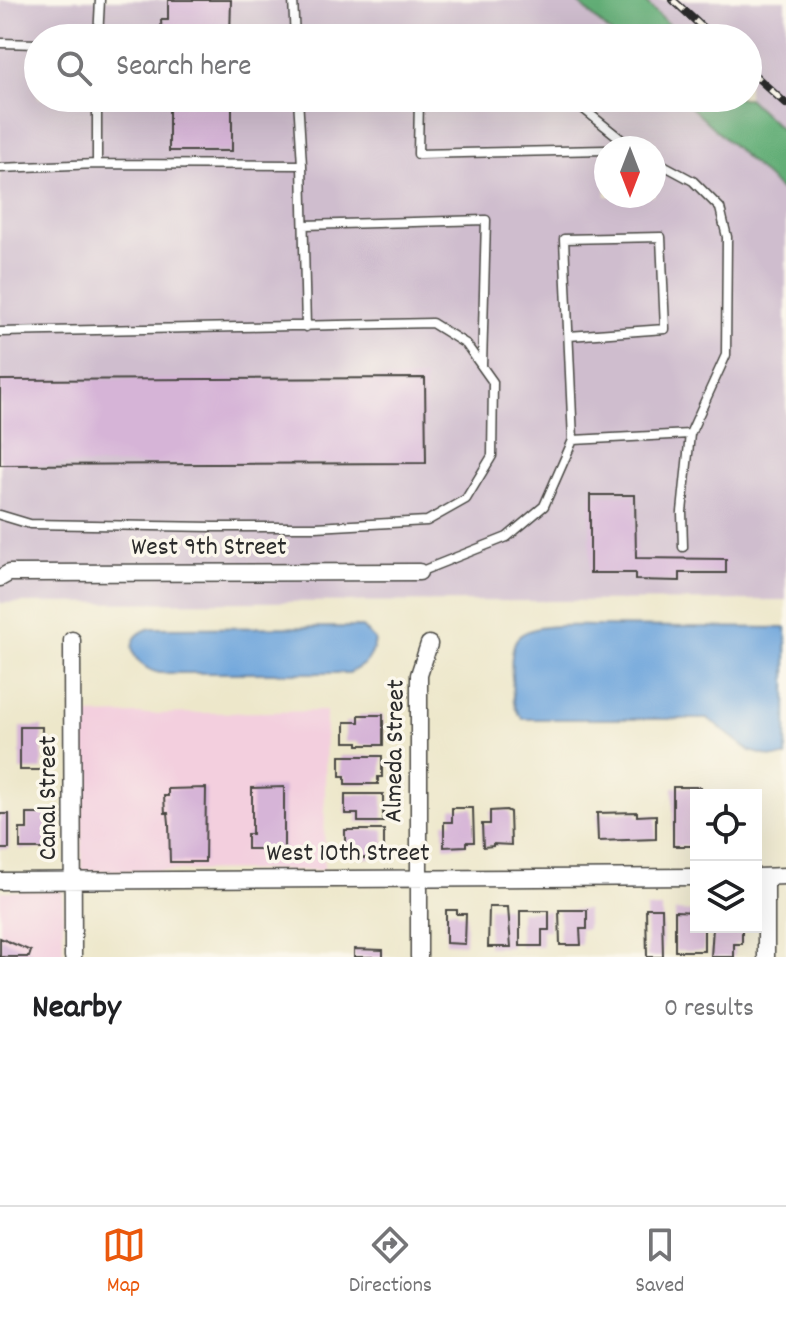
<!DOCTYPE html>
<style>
body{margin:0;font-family:Dekko,sans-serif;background:#f2f2f2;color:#202124}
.controls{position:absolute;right:24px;bottom:24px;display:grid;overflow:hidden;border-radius:0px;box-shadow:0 8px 32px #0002}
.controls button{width:72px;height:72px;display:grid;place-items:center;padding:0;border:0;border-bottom:2px solid #e0e0e0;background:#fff;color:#202124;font:40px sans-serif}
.compass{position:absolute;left:594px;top:136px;width:72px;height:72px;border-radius:50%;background:#fff;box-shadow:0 8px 32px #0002;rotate:180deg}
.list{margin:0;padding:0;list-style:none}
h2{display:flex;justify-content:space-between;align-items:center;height:104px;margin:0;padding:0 32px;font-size:34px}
h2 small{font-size:26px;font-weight:400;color:#757577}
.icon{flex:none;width:44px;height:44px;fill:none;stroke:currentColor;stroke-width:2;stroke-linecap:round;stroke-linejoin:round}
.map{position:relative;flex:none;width:786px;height:957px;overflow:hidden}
.search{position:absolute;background:#fff;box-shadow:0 8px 32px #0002;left:24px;right:24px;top:24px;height:88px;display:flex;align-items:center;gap:20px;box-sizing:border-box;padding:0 28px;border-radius:44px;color:#757577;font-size:30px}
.sheet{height:248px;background:#fff}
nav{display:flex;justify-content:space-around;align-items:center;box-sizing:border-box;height:112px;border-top:2px solid #e0e0e0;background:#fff;font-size:22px;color:#757577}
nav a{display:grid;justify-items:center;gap:4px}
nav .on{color:#ea580c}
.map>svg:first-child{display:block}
.built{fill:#f3cfde}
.industrial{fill:#cfbdce;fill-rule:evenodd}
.forest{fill:#62ad76;stroke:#466c50;stroke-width:2}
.water{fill:#6da4db;stroke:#4c6883;stroke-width:2}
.building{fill:#d6b4d7}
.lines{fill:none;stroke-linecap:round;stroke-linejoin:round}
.lane-casing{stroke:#484743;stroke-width:11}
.street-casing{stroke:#484743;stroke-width:19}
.lane{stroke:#fff;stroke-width:8}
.street{stroke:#fff;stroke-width:16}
.rail-casing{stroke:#2b2b2b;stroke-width:8}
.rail{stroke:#fbf7ec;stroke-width:5;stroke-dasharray:15;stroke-linecap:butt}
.labels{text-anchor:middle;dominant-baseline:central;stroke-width:7;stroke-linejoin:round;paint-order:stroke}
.street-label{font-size:26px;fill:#2b2b2b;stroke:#fbf7ec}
</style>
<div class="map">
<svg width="786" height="957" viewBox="0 0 786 957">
<rect width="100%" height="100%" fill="#fbf7ec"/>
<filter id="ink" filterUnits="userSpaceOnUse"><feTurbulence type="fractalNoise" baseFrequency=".0125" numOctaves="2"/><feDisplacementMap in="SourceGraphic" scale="16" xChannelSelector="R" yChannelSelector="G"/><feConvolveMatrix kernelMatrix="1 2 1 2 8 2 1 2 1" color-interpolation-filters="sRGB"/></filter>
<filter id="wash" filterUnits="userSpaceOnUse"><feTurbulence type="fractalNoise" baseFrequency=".006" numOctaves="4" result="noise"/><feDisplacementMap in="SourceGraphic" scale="32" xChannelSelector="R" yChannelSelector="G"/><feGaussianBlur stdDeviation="1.8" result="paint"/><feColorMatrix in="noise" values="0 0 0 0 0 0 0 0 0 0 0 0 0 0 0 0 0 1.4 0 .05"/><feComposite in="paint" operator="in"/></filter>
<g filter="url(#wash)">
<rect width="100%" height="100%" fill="#ede7ca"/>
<path class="built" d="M326 711 324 870 82 871V715Z
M0 891H63V957H0Z"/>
<path class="industrial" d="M0 0H575L616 38H38V98H681L786 195V600L0 603ZM606 148H654V196H606Z
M643 0H786V134L748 98V38H683Z"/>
<path class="forest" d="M575 0H643L683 38H616Z
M681 98H748L786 134V195Z"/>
<path class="water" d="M595 626 786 628V757H772L750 751 708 719H523C511 707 513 693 512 677 511 667 511 649 516 640 527 622 576 626 595 626Z
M362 627 375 640C372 660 366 664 349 673H160C134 668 118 638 151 628Z"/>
<g id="blocks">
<path class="building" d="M168 0H231L230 38H162L161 20H168Z
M169 98H232V151H169Z
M425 378 426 463 0 465V380Z
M590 495H635L636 558 726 559V573H680V581L635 580V573H590Z
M359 715H383V745H358V742H345V722H359Z
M20 727H42V770H20Z
M340 756H382V777H378V784H345V776H340Z
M284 787V849H247V834H252V788Z
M673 787H701V795H696V846H673Z
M206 788 205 862H170L169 823 168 813H165L164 796H168V789Z
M345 794H383V822H358V814H345Z
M452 808H473L474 842H466V846L444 847V822H452Z
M506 810 510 812 511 845 493 844V846L483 847 482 824H490V811Z
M637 812V816L656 815V839L598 841 597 813Z
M0 814H9V849H0Z
M27 814H48V849H20V829H27Z
M345 830H384V858H358V851H345Z
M489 907H508L511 947H488Z
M646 908H662L663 957H647Z
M446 910H457V914H466L465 944 446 943Z
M559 910H587V929H580L581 945H560Z
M520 911H549V930H542V946H520Z
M675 911 696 912V927H704V951H675Z
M713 927H742V944H734V957H711Z
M0 938 31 951 29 957H0Z
M354 949 383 950V957H354Z"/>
</g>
</g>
<g filter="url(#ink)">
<use href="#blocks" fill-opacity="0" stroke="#484743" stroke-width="2"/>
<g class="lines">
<g class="lane-casing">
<path id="lane" d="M293 0 295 38
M98 38 100 0
M420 38V30L441 38
M0 43 38 44
M419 98 418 154 606 150
M570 98 632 148
M654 160 693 181 720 208 727 237 726 355 690 434 682 512 683 547
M97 164V98
M302 165 306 327
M0 168 97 164 302 165 298 98
M304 225 486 220 482 366
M0 332 432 323 466 344 493 382 492 456 466 499 427 521 316 527H214L30 524 0 515
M573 440 690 434
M419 572 507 537 544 506 573 440 564 239 661 237 665 329 569 336"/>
</g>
<g class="street-casing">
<path id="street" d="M0 578 9 573 419 572
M72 640 73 957
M758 877 786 876
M766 877V957
M0 881 696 877
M419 957V675L429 644"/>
</g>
<use href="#lane" class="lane"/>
<use href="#street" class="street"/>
<g class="rail-casing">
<path id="rail" d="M673 0 714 38
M748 69 786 104"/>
</g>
<use href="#rail" class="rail"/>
</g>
</g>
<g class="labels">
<g class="street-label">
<text x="209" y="548">West 9th Street</text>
<text transform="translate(396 751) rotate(-89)">Almeda Street</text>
<text transform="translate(49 798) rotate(-90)">Canal Street</text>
<text x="348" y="854">West 10th Street</text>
</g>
</g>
</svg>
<div class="controls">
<button><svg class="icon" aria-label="locate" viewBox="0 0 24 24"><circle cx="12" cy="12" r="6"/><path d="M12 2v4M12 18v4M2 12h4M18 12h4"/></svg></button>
<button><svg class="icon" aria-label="layers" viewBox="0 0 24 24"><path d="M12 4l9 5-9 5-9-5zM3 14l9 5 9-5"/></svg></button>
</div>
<svg class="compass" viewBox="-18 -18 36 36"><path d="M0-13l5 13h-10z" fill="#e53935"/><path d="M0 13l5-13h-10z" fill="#757577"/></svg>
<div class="search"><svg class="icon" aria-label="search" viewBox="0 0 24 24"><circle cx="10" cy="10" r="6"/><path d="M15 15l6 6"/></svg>Search here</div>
</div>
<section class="sheet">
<h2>Nearby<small>0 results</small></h2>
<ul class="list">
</ul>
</section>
<nav>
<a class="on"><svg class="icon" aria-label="map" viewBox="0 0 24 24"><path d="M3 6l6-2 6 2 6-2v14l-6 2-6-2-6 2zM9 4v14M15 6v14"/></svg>Map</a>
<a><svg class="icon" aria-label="directions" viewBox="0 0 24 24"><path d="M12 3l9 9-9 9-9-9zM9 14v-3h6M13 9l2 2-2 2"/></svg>Directions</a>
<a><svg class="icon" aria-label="saved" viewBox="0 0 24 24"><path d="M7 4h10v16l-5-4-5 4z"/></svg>Saved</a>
</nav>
